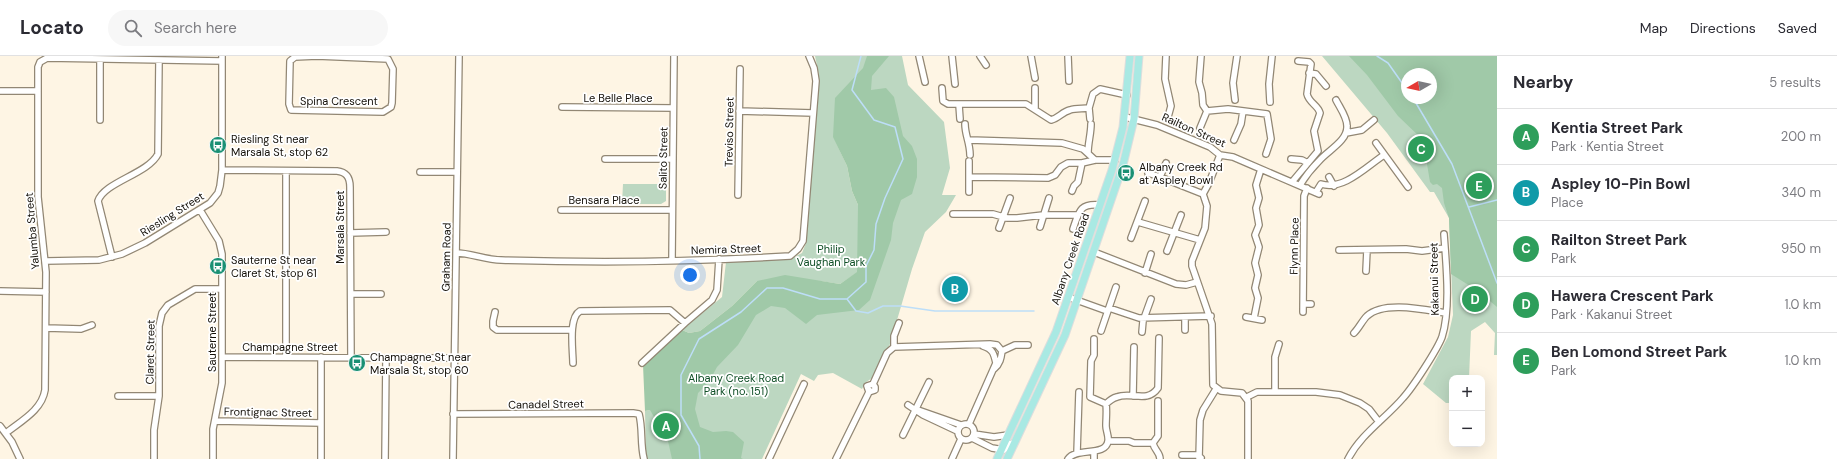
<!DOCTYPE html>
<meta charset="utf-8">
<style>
body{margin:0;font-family:"DM Sans",sans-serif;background:#f7f7f7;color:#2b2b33}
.controls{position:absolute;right:12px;bottom:12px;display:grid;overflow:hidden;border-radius:8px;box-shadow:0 4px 16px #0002}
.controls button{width:36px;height:36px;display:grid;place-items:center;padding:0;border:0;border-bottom:1px solid #e1e1e2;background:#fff;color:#2b2b33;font:20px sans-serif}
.compass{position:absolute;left:1401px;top:12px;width:36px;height:36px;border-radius:50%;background:#fff;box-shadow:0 4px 16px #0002;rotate:261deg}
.you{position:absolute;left:690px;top:219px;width:14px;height:14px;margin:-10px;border:3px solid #fff;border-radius:50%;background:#1a73e8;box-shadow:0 0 0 6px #1a73e833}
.badge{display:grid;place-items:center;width:26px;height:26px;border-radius:50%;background:#1a9074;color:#fff;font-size:13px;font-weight:700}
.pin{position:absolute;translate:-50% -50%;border:2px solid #fff;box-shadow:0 1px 4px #0006}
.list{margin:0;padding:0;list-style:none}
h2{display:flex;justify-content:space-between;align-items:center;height:52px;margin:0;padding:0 16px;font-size:17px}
h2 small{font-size:13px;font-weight:400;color:#7c7c81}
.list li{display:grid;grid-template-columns:26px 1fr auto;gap:12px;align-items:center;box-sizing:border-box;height:56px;padding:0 16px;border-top:1px solid #e1e1e2}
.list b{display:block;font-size:15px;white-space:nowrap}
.list p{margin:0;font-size:13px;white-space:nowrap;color:#7c7c81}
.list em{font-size:13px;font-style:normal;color:#7c7c81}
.icon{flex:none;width:22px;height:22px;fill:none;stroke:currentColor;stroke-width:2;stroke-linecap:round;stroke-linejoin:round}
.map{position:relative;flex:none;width:1497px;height:403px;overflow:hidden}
header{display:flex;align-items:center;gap:24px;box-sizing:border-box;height:56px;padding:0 20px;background:#fff;border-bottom:1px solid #e1e1e2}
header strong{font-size:19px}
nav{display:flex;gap:22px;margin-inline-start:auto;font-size:14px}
.search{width:280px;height:36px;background:#f7f7f7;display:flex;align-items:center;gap:10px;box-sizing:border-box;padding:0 14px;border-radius:22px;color:#7c7c81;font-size:15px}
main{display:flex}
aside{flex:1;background:#fff}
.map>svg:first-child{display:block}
.green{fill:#bcd7c1;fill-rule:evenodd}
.forest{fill:#a0c9a8;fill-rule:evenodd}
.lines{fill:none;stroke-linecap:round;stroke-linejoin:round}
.stream{stroke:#bddef8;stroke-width:1.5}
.minor-casing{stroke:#928774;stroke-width:8}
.major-casing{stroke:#dededd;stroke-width:9}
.minor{stroke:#fff;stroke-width:5.5}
.major{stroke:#a9e9e3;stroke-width:7}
.labels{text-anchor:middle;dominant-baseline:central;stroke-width:3.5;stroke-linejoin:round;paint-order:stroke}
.street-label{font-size:11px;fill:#141009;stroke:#fff}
.poi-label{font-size:11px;fill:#141009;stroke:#fff;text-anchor:start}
.park-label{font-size:11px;fill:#0e4e25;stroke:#fff}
</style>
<header>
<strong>Locato</strong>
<div class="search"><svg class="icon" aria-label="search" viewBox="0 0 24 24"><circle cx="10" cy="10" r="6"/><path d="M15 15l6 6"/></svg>Search here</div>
<nav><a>Map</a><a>Directions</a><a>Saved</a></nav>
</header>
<main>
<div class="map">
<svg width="1497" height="403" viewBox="0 0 1497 403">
<rect width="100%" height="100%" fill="#fef5e4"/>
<path class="green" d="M815 0H902L908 29 944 66 950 112 942 139H956L946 156 925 176 912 213 890 288 872 322 865 327 862 333 833 317 818 319 814 325 801 318 762 403H646L645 355 650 354 767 232 820 243 866 226 876 168 833 80 847 110 852 135 858 149V216L840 228 820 225H757L732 250 700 275 689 277 682 274 722 241 726 206 792 202 802 197 806 187 819 19Z
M1322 0H1497V299H1494L1495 277 1485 266 1471 275 1469 322H1452V347H1446L1423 328 1448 281 1453 259 1449 162 1434 136H1430L1387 77ZM1407 18H1431V42H1407Z
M623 128H666V145L661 148H622Z"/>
<path class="forest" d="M867 0H889L872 20 871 34 886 32 894 41 903 80 912 90 917 103V121L912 138 901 144 893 167 891 184 870 244 859 254 817 259 806 268 785 252 771 250 756 259 738 289 717 311 709 326 698 337 695 353 700 371 713 376 726 375 733 376 744 386 741 402 743 403H672L668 385 650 354 645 355 643 309 682 274 689 277 700 275 732 250 757 225 785 219 840 228 857 216 858 149 852 135 847 110 833 81 835 42 863 12Z
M1349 0H1497V251L1478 235 1451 218 1449 162 1444 147 1442 132 1437 128 1433 129 1430 126 1423 84 1398 60 1367 19ZM1407 18H1431V42H1407Z"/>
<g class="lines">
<path class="stream" d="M1377 0 1388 7 1407 34
M1413 42 1452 108 1497 227
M1469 151 1497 144
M847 243 856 255 868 257 883 250H900L935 255H1034
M700 403 699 390 681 359V319L699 283 741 256 767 232H783L820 243H847L866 226V210L874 194 876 168 885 142 903 103 895 71 874 64 852 34 861 0"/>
<g class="minor-casing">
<path id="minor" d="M317 0 388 3 393 13 392 47 391 51 383 56 291 54 289 48 290 5 295 1Z
M919 0 925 26
M952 0 955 28
M980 0 986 9
M1031 0 1035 22
M1068 0 1069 25
M1166 0 1165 23 1171 50 1168 61
M1309 17 1316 18 1326 30
M942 32 943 45 948 48H1026L1051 64C1059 62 1062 56 1070 54 1076 52 1083 53 1089 52L1093 38 1100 33 1127 39
M0 35H38
M1235 44 1233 27 1237 0
M1270 46 1269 28 1272 0
M959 49 960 63
M562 51 673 52
M1035 52V32
M1089 52 1090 63
M739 55 813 57
M1207 55 1228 53 1267 58 1271 83 1266 98
M1125 61 1157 69 1210 91 1220 99 1233 101 1319 138
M100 64V3
M965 68C965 79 970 87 970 99
M1200 72 1207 55 1203 49 1202 37 1199 26 1201 0
M1346 77 1362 74 1374 64
M969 84 1062 87 1083 93 1095 104
M1234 84 1241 68 1243 55
M1376 87 1408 131
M1088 97C1088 87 1091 78 1091 68
M1220 99 1209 127 1203 138 1207 150 1205 172 1192 205V210L1212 268 1213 329 1221 335 1242 337 1248 345V403
M605 103H673
M1291 103 1302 104 1308 107
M222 114 337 115C346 116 350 121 350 131L351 302
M420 116H457
M1148 117 1160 121 1166 107
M970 121 1048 122 1055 119 1061 111 1068 107H1082L1095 104H1115
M1160 121 1203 138
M1329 121 1334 130
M1292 126 1318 95 1314 75 1320 57C1318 49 1309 47 1307 38L1311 8 1309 6 1298 5
M1300 129C1305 121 1312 112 1319 105 1327 95 1348 85 1347 70 1347 61 1340 52 1336 44
M1072 135 1074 130 1078 126 1082 107
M969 136V105
M1316 136 1321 128C1343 135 1366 111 1384 99
M738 139 740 13
M200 154 219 185 222 198V327L213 373V403
M561 154H672
M953 158H993L1007 162H1017L1043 159H1078
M1138 166 1200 184
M1040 171 1049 142
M999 172 1010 142
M1073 173C1079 155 1080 147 1100 149
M350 177 386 176
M1131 182 1145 145
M1339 194 1406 193 1422 195 1445 192
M1167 195 1181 159
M1094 196 1176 228 1186 229 1197 226
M456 197C471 197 485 204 501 204 597 207 694 206 790 200L798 193 803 185 816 25 814 12 809 0
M112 201 98 145C104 126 148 118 158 98L159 4
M672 204 674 0
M46 205 99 204 122 198 145 187 210 147 218 137 220 130 222 114V0
M1366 215 1367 194
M1145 217 1151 198
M0 235 46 236
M351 238H381
M1068 241 1107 255
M1303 248H1311
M1109 252 1139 262 1211 260
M495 256 493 265V271L497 274H572
M1303 256 1304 140 1307 132
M1246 261 1262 264
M1254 262 1258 242 1255 232 1258 219 1255 207 1259 191 1255 179 1259 169 1256 152 1259 142 1256 129 1261 113
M46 272 81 273 92 269
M1185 274V262
M1101 275 1116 231
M1142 276 1143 265 1151 243
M1354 277C1359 272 1362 265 1367 260 1384 244 1426 254 1446 257
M1094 283V299L1091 305 1090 341 1106 348
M894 291V280L899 267
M1002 295 1015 289H1028
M222 301 454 302
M286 301V115
M573 307C573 295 568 262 580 255L670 254 685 267
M642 307 685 267 712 244 717 234 719 203
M873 328 867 330 869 336 875 334V331L873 328 887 297 894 291 990 288 997 289 1002 295C1001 302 1000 308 994 313
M1275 336V301L1279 288
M118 340H159
M1133 340 1134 291
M1247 341 1257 336H1316L1340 339 1360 347 1369 353 1379 366
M1106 348C1109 345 1113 342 1117 341 1131 335 1147 348 1158 332L1159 282
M908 349 923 359 957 375
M918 354 961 369
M453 358 633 357 639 358C643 373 640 388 644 403
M215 365 321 367
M958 376a8 8 0 1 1 16 0a8 8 0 1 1-16 0Z
M969 368 996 307C994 298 993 293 983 290
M0 370 12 386 20 403
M6 377C21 365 42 354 45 334L46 216 38 141V11L40 6 47 2 222 5
M974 378 994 381 1008 379
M903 379 929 326
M972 382 992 392 1004 394 1009 388 1014 387
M1108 385H1129L1134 387H1153
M1153 387 1158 380V345
M1153 387C1154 394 1160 396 1160 403
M1094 395V403
M1077 397 1079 336
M1182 399H1197L1201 402
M1199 402 1200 364 1203 354 1216 333
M154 403V374L159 340V270L162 257 168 249 195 233H222
M321 403V301
M385 403 386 302
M453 403 459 0
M769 403 804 328
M836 403 869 336
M952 403 961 383
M1068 403C1076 391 1106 401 1108 385 1109 380 1106 375 1106 370 1106 362 1107 355 1106 348
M1348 403C1361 378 1385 363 1403 342 1413 331 1437 294 1442 281 1451 253 1446 207 1444 178"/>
</g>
<g class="major-casing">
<path id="major" d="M997 403 1056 276 1112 114 1123 71 1130 0
M1007 403 1065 279 1123 109 1134 63 1139 0"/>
</g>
<use href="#minor" class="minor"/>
<use href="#major" class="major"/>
</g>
<defs>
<g id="bus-disc" transform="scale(0.9)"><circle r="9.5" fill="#1a9074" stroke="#fff"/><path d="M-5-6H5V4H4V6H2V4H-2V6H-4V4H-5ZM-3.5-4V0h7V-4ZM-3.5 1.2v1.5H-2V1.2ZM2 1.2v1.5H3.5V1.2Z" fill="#fff"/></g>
</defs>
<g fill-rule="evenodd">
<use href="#bus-disc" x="218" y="89"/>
<use href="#bus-disc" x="1126" y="117"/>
<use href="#bus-disc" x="218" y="210"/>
<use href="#bus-disc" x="357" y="307"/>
</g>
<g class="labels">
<g class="street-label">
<text x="618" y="42">Le Belle Place</text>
<text x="339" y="45">Spina Crescent</text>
<text transform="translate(1194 74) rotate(24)">Railton Street</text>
<text transform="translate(729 76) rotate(-89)">Treviso Street</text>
<text transform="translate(663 102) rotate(-89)">Salito Street</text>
<text x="604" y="144">Bensara Place</text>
<text transform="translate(172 158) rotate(-32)">Riesling Street</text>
<text transform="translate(340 171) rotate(-90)">Marsala Street</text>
<text transform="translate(32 175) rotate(-95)">Yalumba Street</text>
<text transform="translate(1294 190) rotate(-89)">Flynn Place</text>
<text transform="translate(726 193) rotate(-2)">Nemira Street</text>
<text transform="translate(446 201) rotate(-89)">Graham Road</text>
<text transform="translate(1070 203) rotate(-71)">Albany Creek Road</text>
<text transform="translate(1434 223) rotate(-91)">Kakanui Street</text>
<text transform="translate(212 276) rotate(-90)">Sauterne Street</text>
<text x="290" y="291">Champagne Street</text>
<text transform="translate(150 296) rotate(-89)">Claret Street</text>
<text transform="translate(546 348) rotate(-1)">Canadel Street</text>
<text transform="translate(268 356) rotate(1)">Frontignac Street</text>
</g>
<g class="poi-label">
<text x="231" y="83">Riesling St near<tspan x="231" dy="13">Marsala St, stop 62</tspan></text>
<text x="1139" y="111">Albany Creek Rd<tspan x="1139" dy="13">at Aspley Bowl</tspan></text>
<text x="231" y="204">Sauterne St near<tspan x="231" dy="13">Claret St, stop 61</tspan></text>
<text x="370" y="301">Champagne St near<tspan x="370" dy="13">Marsala St, stop 60</tspan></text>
</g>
<g class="park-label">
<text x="831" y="193">Philip<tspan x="831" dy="13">Vaughan Park</tspan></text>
<text x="736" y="322">Albany Creek Road<tspan x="736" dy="13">Park (no. 151)</tspan></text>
</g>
</g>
</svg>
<div class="controls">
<button>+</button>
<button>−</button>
</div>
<svg class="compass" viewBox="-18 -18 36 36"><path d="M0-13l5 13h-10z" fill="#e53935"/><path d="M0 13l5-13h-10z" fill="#7c7c81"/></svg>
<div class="you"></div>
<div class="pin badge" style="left:666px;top:370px;background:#2e9e5b">A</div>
<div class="pin badge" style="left:955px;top:233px;background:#0f9aa8">B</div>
<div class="pin badge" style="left:1421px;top:93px;background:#2e9e5b">C</div>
<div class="pin badge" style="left:1475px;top:243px;background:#2e9e5b">D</div>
<div class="pin badge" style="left:1479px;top:130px;background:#2e9e5b">E</div>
</div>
<aside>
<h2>Nearby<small>5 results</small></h2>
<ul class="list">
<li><span class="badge" style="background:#2e9e5b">A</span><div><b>Kentia Street Park</b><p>Park · Kentia Street</p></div><em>200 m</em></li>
<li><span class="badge" style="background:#0f9aa8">B</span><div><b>Aspley 10-Pin Bowl</b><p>Place</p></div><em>340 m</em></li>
<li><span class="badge" style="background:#2e9e5b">C</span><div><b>Railton Street Park</b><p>Park</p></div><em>950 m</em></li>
<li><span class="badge" style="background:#2e9e5b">D</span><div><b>Hawera Crescent Park</b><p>Park · Kakanui Street</p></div><em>1.0 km</em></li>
<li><span class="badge" style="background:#2e9e5b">E</span><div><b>Ben Lomond Street Park</b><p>Park</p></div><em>1.0 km</em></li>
</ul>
</aside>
</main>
